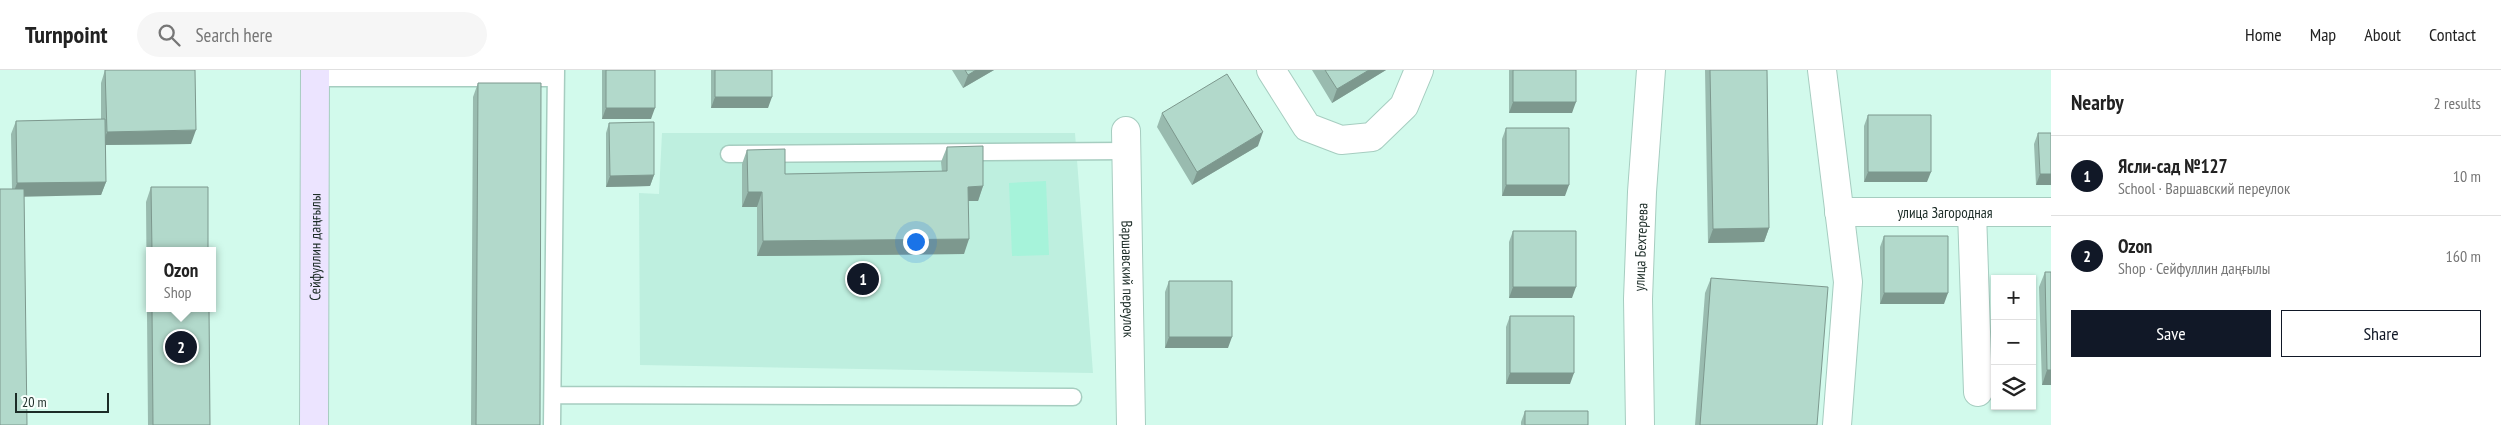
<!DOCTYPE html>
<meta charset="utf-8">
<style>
body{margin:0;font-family:"PT Sans Narrow",sans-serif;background:#f6f6f6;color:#222}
.controls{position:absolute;right:15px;bottom:15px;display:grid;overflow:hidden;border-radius:0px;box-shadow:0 1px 4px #0004}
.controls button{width:45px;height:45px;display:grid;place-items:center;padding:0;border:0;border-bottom:1px solid #e0e0e0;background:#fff;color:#222;font:25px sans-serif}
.scale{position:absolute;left:15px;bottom:12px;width:94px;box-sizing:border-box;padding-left:5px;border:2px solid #1c2c27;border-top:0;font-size:14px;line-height:18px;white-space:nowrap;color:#1c2c27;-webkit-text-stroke:4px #f7fffc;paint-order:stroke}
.you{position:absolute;left:915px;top:171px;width:18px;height:18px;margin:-12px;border:4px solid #fff;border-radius:50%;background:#1a73e8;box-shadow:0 0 0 8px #1a73e833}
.badge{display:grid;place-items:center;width:32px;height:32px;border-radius:50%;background:#111827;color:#fff;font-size:16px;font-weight:700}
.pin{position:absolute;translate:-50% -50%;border:2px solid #fff;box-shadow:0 1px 5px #0006}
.popup{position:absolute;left:146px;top:177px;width:70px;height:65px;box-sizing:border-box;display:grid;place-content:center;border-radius:0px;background:#fff;filter:drop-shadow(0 1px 4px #0005);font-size:16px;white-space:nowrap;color:#767676}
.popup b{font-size:19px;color:#222}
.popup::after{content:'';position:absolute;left:50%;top:100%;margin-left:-10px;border:10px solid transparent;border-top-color:#fff}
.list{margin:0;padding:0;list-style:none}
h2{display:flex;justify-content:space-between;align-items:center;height:65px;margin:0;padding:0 20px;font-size:21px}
h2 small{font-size:16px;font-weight:400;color:#767676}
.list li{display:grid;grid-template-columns:32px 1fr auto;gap:15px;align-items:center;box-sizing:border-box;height:80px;padding:0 20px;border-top:1px solid #e0e0e0}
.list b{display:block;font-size:19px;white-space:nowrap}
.list p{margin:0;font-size:16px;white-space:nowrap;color:#767676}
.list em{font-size:16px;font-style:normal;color:#767676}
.actions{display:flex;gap:10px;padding:15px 20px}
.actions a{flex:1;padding:11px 0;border:1px solid #111827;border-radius:0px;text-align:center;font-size:18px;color:#111827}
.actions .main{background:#111827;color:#fff}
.icon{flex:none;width:28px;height:28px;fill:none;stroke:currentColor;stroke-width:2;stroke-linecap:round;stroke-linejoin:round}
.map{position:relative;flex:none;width:2051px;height:355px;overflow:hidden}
header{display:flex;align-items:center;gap:30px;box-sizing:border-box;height:70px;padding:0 25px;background:#fff;border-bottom:1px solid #e0e0e0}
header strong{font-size:24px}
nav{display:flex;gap:28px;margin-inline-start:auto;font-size:18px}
.search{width:350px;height:45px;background:#f6f6f6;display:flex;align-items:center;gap:12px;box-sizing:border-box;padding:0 18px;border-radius:28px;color:#767676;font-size:19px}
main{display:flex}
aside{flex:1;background:#fff}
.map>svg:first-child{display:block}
.built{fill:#beefdf}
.green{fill:#a6f3da}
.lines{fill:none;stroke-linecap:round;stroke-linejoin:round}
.lane-casing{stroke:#a6cdc0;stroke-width:19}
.street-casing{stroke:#a6cdc0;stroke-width:30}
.secondary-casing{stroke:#a6cdc0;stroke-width:30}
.lane{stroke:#fff;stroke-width:16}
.street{stroke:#fff;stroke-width:28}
.secondary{stroke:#ece4ff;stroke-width:28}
.wall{fill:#99bbaf}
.shaded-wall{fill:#7d988e}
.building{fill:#b2d9cb;stroke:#7d988e}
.labels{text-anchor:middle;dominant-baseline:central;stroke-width:5;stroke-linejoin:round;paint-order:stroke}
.street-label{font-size:15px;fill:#1c2c27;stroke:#f7fffc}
</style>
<header>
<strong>Turnpoint</strong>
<div class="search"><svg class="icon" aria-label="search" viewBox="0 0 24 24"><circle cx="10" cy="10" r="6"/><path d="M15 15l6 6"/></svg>Search here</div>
<nav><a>Home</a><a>Map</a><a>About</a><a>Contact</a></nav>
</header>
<main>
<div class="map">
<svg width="2051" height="355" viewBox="0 0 2051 355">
<rect width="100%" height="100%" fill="#d2faec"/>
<path class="built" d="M662 63H1075L1093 303 640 295 639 123 659 124Z"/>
<path class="green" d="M1046 111 1049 185 1012 186 1009 113Z"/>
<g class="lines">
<g class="lane-casing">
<path id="lane" d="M315 8H556
M729 84 1127 81
M553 325 1073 327
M552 355 556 0"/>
</g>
<g class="street-casing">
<g id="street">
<path d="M1271 0 1307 57 1341 70 1372 67 1404 36 1419 0"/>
<path d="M1822 0 1848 212 1837 355"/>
<path id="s1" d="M1126 61 1131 355"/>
<path id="s2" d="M1839 142H2051"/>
<path d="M1972 142 1978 322"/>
<path id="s3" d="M1640 355 1638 229 1642 122 1651 0"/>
</g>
</g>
<g class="secondary-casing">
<g id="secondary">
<path id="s4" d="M314 355 315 0"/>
</g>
</g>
<use href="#lane" class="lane"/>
<use href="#street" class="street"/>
<use href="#secondary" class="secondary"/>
</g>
<path class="wall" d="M105 0 191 74 106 75V112L101 125 12 119 11 64 16 51 101 50V13Z
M602 0H655L651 49H602Z
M711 0H772L768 38H711Z
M952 0H994L963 18Z
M1312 0H1386L1332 33Z
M1509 0H1576L1572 43H1509Z
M1705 0H1767L1769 158 1764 172 1708 173Z
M478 13 540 355H471L473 27Z
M1162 43 1258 76 1192 115 1157 57Z
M1868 45 1927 112H1864V56Z
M609 53 654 105 650 116 606 117V63Z
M1506 58 1565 126H1502V69Z
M2038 63H2051V115H2036L2034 74Z
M947 77 983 116 978 131H968L964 184 757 186V137H742V94L747 80 785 104 942 102 941 92Z
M151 117 208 181H150V238H209L210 355H148L146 132Z
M1513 161 1572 228H1509V172Z
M1884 166 1944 234H1880V177Z
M2045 202H2051V315H2042L2039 217Z
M1711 208 1817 355H1695L1705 223Z
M1169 211 1228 278H1165V222Z
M1510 246 1570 314H1506V257Z
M1525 341 1588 355H1521V352Z"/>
<path class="shaded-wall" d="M976 0H994L963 18 968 5Z
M1369 0H1386L1332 33 1337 19Z
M715 27H772L768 38H711Z
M1513 32H1576L1572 43H1509Z
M606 38H655L651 49H602Z
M196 60 191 74 102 75 107 62Z
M1263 62 1258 76 1192 115 1197 102Z
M1868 102H1931L1927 112H1864Z
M2040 104H2051V115H2036Z
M654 105 650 116 606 117 610 106Z
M106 112 101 125 12 127 17 113Z
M1506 115H1569L1565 126H1502Z
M983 116 978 131H963L968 117Z
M748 122H762L757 137H742Z
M1769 158 1764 172 1708 173 1713 159Z
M969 169 964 184 757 186 763 171Z
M1513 217H1576L1572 228H1509Z
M1884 223H1948L1944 234H1880Z
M1169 267H1232L1228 278H1165Z
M2047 300H2051V315H2042Z
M1510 303H1574L1570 314H1506Z"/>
<path class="building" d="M105 0H195L196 60 107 62Z
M606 0H655V38H606Z
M715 0H772V27H715Z
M965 0H976L968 5Z
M1325 0H1369L1337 19Z
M1513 0H1576V32H1513Z
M1710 0H1767L1769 158 1713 159Z
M1227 4 1263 62 1197 102 1162 43Z
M478 13H541L540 355H476Z
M1868 45H1931V102H1868Z
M105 49 106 112 17 113 16 51Z
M654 52V105L610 106 609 53Z
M1506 58H1569V115H1506Z
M2038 63H2051V104H2040Z
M983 76V116L968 117 969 169 763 171 762 122H748L747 80 785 79V104L947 101V77Z
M151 117H208V181H152Z
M0 119H24L27 355H0Z
M1513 161H1576V217H1513Z
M1884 166H1948V223H1884Z
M2045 202H2051V300H2047Z
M1711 208 1828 217 1817 355H1700Z
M1169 211H1232V267H1169Z
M152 238H209L210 355H153Z
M1510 246H1574V303H1510Z
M1525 341H1588V355H1525Z"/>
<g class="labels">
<g class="street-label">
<text stroke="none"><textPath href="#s2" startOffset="106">улица Загородная</textPath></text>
<text stroke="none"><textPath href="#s4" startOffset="178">Сейфуллин даңғылы</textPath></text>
<text stroke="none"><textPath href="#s3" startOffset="178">улица Бехтерева</textPath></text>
<text stroke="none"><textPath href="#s1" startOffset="148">Варшавский переулок</textPath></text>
</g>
</g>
</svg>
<div class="controls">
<button>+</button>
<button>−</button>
<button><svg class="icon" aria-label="layers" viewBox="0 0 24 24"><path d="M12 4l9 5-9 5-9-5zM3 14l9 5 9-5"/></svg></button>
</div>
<div class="scale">20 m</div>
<div class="you"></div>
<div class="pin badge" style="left:863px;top:209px">1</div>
<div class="pin badge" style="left:181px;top:277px">2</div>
<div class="popup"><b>Ozon</b>Shop</div>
</div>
<aside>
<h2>Nearby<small>2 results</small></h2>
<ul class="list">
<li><span class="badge">1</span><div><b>Ясли-сад №127</b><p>School · Варшавский переулок</p></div><em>10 m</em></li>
<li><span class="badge">2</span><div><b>Ozon</b><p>Shop · Сейфуллин даңғылы</p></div><em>160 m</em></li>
</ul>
<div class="actions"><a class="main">Save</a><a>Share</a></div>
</aside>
</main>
